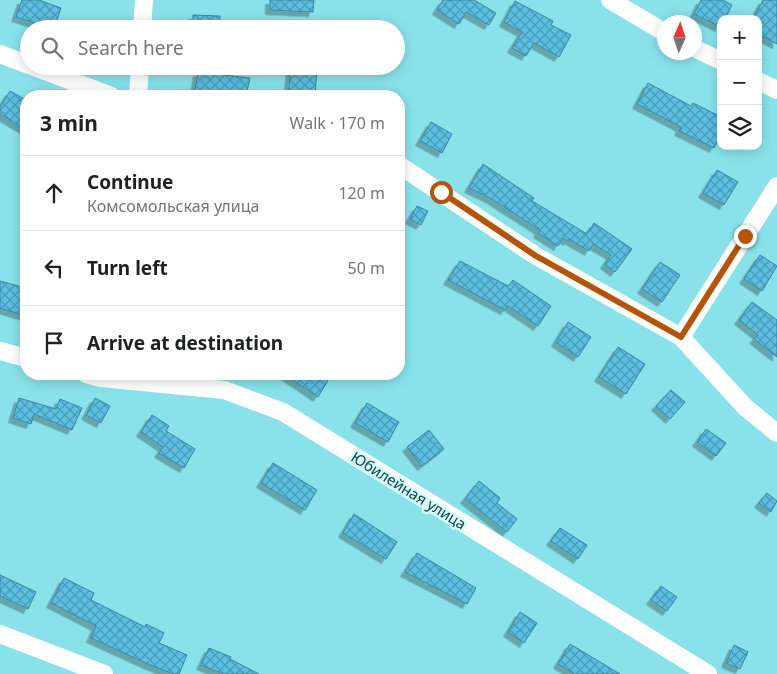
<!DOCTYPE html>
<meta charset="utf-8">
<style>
body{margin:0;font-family:"Noto Sans",sans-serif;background:#f6f6f6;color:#202124}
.controls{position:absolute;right:15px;top:15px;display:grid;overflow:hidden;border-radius:10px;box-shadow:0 2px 12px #0003}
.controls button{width:45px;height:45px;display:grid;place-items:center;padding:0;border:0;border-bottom:1px solid #e0e0e0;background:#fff;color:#202124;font:25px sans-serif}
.compass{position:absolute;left:657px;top:15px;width:45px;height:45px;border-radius:50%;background:#fff;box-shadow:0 2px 12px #0003;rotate:3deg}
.stop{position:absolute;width:15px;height:15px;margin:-11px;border:4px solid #b45309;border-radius:50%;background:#fff}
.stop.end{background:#b45309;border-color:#fff;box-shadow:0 1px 5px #0008}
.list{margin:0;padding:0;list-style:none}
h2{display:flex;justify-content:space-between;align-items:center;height:65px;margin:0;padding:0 20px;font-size:21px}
h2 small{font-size:16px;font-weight:400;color:#757577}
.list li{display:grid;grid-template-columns:32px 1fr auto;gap:15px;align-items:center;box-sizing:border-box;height:75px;padding:0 20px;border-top:1px solid #e0e0e0}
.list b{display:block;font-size:19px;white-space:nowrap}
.list p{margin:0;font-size:16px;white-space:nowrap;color:#757577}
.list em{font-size:16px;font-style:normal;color:#757577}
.icon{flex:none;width:28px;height:28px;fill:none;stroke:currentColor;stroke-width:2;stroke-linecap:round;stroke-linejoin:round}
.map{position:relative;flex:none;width:777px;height:674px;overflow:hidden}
.search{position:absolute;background:#fff;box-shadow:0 2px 12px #0003;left:20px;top:20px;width:385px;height:55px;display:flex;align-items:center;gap:12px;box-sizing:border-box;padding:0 18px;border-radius:28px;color:#757577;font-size:19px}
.panel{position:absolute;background:#fff;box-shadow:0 2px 12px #0003;left:20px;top:90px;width:385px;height:290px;border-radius:20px}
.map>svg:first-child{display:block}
.building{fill:url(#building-cross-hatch);stroke:#3786a1;filter:url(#shadow)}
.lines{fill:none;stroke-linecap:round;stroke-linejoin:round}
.minor{stroke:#fff;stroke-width:18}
.route{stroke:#b45309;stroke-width:6}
.labels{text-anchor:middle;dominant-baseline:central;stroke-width:5;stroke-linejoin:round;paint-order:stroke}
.street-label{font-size:15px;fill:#183e41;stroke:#d1fbff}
</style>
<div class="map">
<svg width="777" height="674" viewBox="0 0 777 674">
<defs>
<pattern id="building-cross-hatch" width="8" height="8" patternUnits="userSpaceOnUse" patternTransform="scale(1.25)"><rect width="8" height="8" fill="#5cbee0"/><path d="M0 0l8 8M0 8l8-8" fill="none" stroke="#4b9cb7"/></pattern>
<filter id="shadow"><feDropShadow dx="-4.5" dy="4.5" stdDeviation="0" flood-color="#0004"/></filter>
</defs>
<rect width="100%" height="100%" fill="#89e2ea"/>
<path class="building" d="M22 0H39L61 8 54 29 16 17Z
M270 0H314L313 12 270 10Z
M443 0H474L496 13 489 25 466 12 459 24 437 10Z
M701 0H723L732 5 725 19H721L720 27 694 14Z
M763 0H777V44L758 34V19H753Z
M515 1 553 21 551 25 571 35 559 57 534 43 526 56 512 48 522 32 504 22Z
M193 15 220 16 219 29H193Z
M291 67 317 69 315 96H288Z
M198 72 250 78 246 96 194 95Z
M648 83 691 106 693 103 721 117V135L714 148 679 131 681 127 637 104Z
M10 91 26 100V130L0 114V107Z
M431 122 452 134 442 153 420 141Z
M483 164 534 198 532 201 587 234 594 223 632 249 615 272 605 264 611 255 593 244 589 251 569 239 568 241 563 238 558 246 538 233 540 230 490 198 469 188Z
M717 170 738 182 724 205 703 193Z
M417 206 428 211 421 225 410 219Z
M760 255 777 266 762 291 744 279Z
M460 261 508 286 513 280 551 306 538 326 508 306 505 310 448 280Z
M660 262 680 275 662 302 642 289Z
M0 281 26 288V316L0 308Z
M752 302 777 320V357L754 339 758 335 739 320Z
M568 322 591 337 578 357 556 342Z
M618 347 645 364 626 394 599 377Z
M284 374H332L318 397Z
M671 390 685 402 670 419 656 406Z
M19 398 56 409 60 399 82 408 72 430 34 414 31 424 13 418Z
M95 398 110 406 101 423 86 415Z
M367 403 399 422 388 442 355 423Z
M152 415 169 426 166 431 195 449 184 468 159 453 163 447 141 432Z
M706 429 726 443 716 456 697 442Z
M429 430 444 449 422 466 407 447Z
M273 463 317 490 305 510 261 483Z
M479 481 500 498 497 503 517 519 507 532 465 499Z
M767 493 777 501 771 512 759 503Z
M354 514 397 542 386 559 343 533Z
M560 528 587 545 578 559 551 541Z
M417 553 476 588 467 604 405 572Z
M0 575 36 592 28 609 0 596Z
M64 578 94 593 91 600 145 627 146 624 164 633 159 643 187 655 179 674H173L148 664 91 638 96 626 51 603Z
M661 586 677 597 667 611 651 600Z
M520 612 537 623 524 643 508 632Z
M570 644 620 674H575L558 664Z
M734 645 748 652 740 669 726 663Z
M209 648 231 657 230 659 259 674H223L201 665Z"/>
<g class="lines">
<path class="minor" d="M610 0 664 32
M142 29 144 0
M694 48 721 61
M0 54 29 65
M32 66 111 96
M758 81 777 90
M138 96 140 66
M399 165 536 256 681 337 745 407 777 433
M681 337 777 186
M0 351 26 358
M86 374 101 378 224 390 283 412 708 674
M0 634 104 674"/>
</g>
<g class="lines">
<path class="route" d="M441 192 536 256 681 337 745 236"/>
</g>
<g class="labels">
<g class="street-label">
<text transform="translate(409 490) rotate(32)">Юбилейная улица</text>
</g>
</g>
</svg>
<div class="controls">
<button>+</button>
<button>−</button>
<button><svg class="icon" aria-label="layers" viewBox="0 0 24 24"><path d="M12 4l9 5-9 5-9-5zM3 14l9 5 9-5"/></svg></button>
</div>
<svg class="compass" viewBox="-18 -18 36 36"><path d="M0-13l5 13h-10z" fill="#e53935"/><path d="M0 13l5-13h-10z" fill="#757577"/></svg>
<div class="stop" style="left:441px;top:192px"></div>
<div class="stop end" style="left:745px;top:236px"></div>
<div class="search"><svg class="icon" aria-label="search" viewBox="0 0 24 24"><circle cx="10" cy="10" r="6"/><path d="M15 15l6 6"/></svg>Search here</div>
<section class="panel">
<h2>3 min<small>Walk · 170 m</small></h2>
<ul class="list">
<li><svg class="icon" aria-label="ahead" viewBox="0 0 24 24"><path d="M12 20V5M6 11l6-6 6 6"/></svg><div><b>Continue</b><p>Комсомольская улица</p></div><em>120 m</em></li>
<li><svg class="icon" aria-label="left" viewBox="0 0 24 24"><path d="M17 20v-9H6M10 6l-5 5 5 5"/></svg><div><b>Turn left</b></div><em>50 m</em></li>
<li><svg class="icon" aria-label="arrive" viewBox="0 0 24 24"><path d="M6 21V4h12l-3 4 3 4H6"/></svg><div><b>Arrive at destination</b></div></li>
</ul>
</section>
</div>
